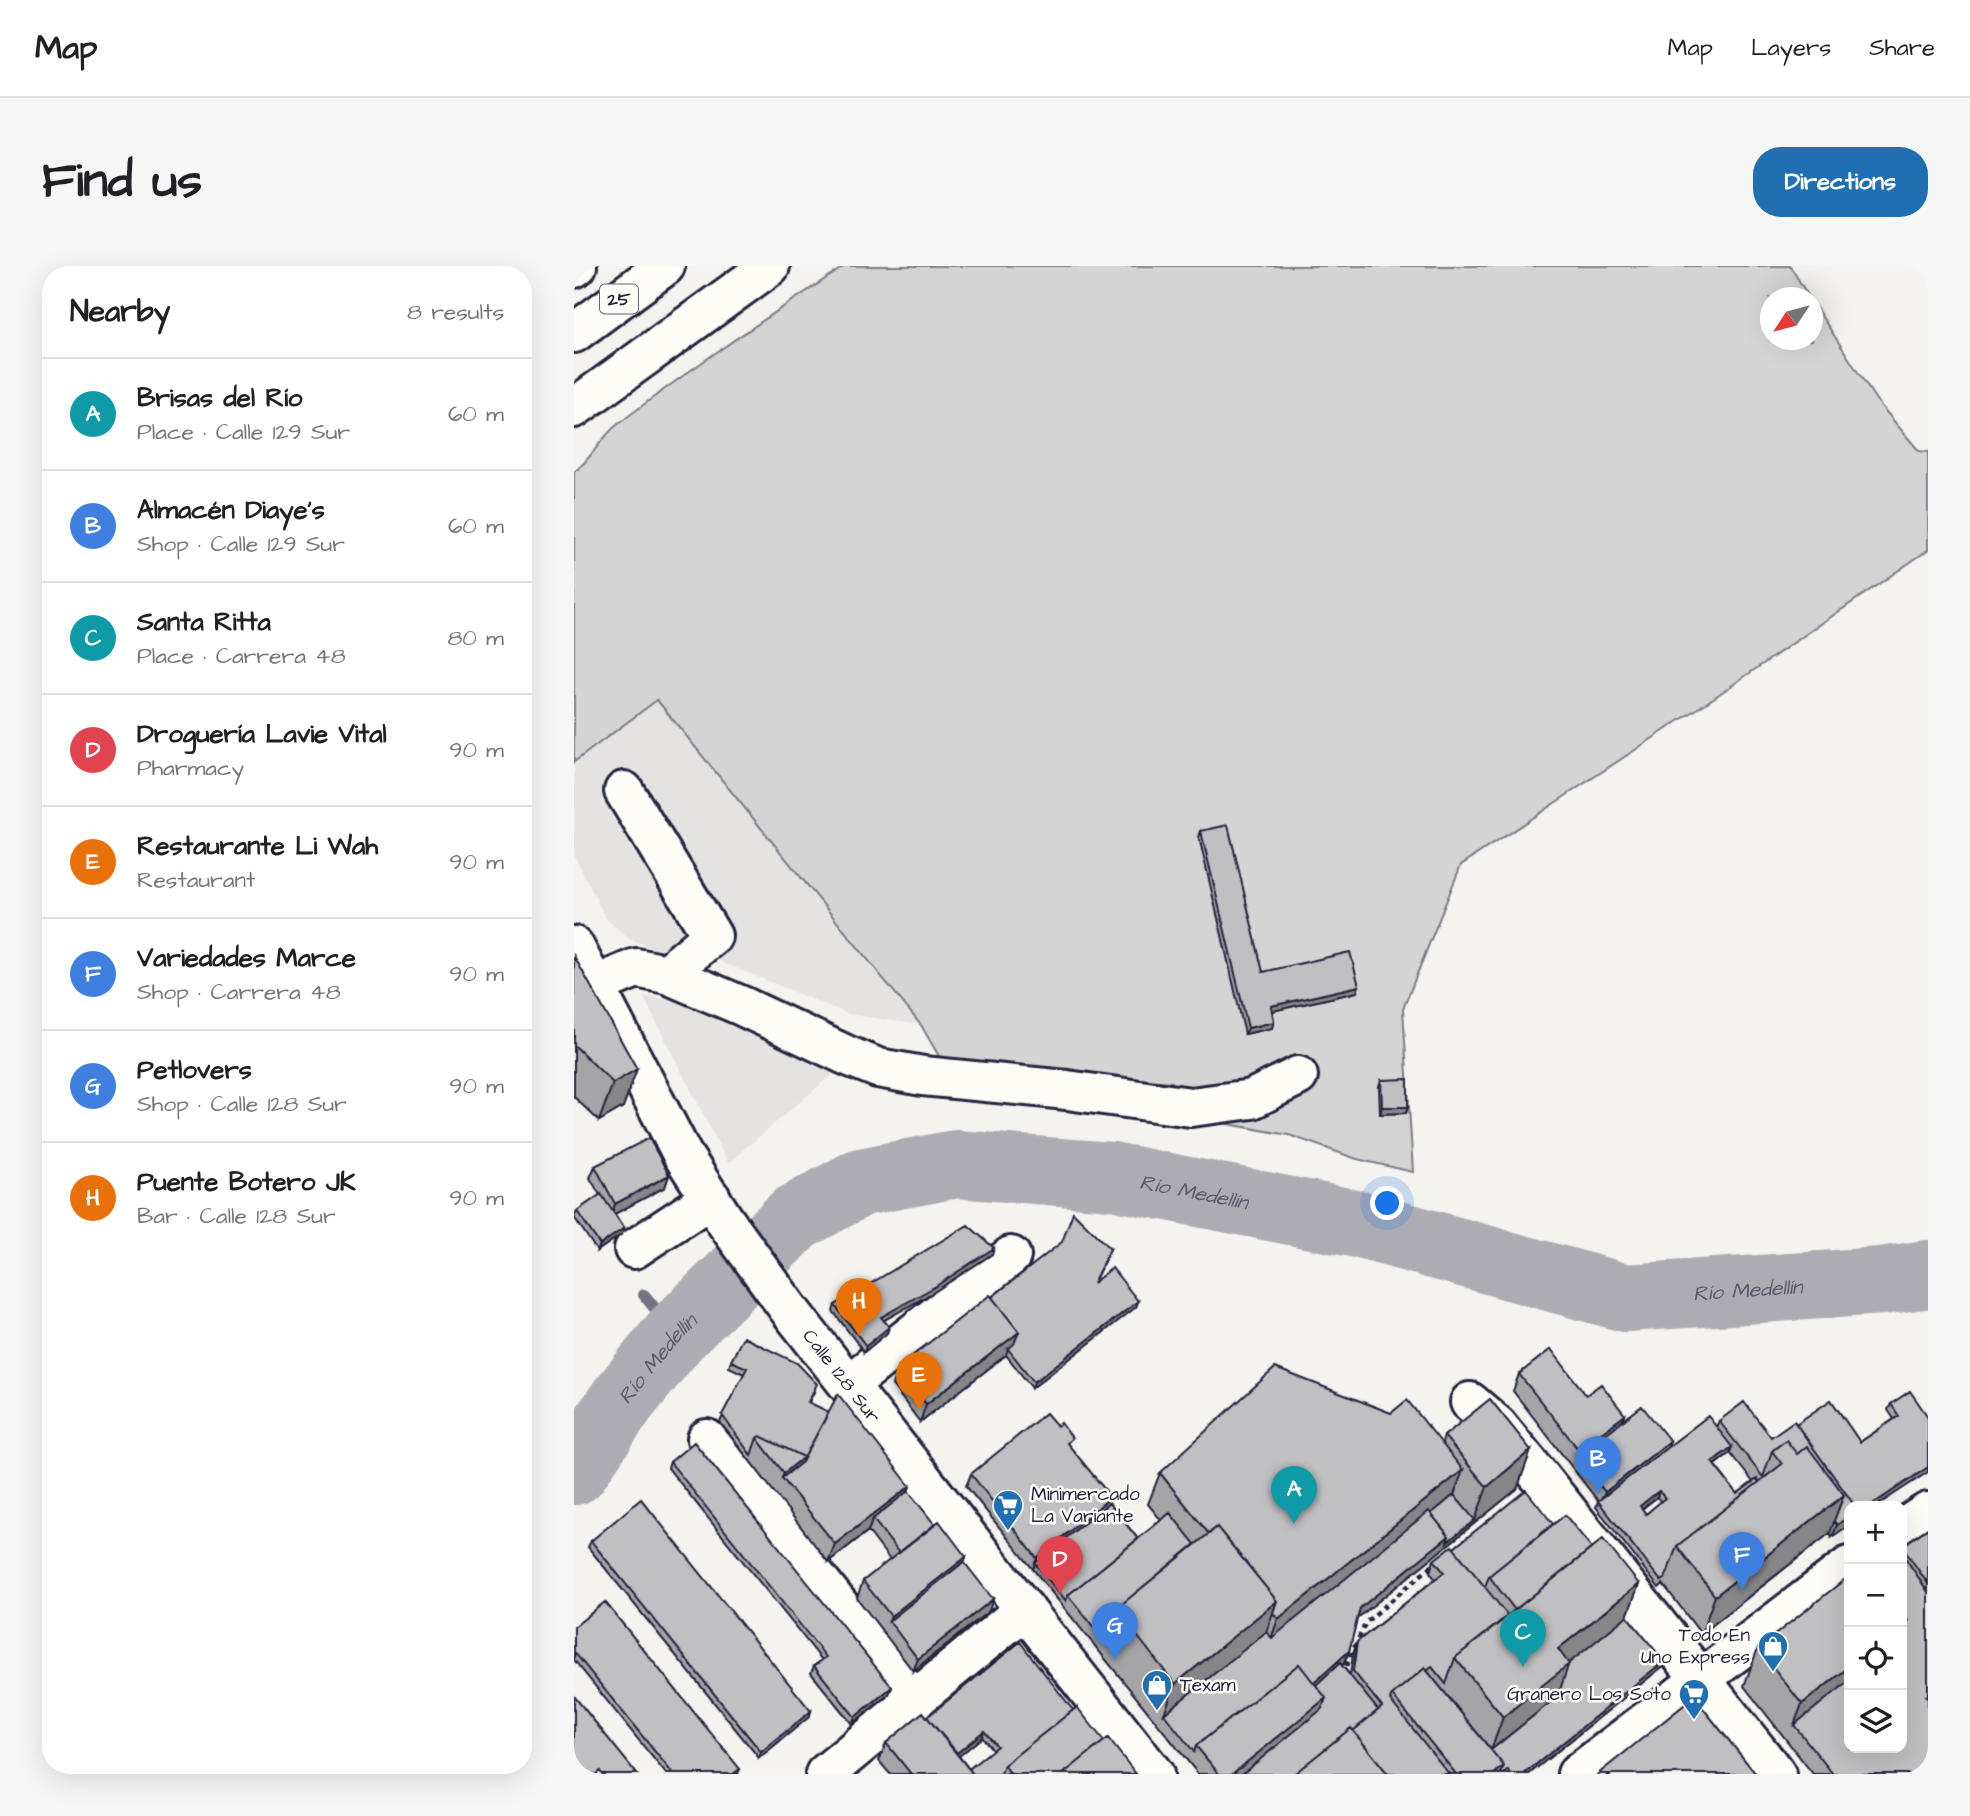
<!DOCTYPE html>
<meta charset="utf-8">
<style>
body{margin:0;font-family:"Architects Daughter",sans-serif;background:#f6f6f6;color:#202124}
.controls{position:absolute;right:21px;bottom:21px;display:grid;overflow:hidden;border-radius:14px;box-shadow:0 7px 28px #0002}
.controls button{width:63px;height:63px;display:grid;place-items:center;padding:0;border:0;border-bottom:2px solid #e0e0e0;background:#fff;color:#202124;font:35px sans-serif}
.compass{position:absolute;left:1186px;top:21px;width:63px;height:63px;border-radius:50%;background:#fff;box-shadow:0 7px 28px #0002;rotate:234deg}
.you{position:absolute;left:814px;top:938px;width:24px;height:24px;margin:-18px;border:5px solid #fff;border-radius:50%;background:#1a73e8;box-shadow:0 0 0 10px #1a73e833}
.badge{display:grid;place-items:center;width:46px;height:46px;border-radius:50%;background:#1f6fb2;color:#fff;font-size:23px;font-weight:700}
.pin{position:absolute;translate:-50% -58px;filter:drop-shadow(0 2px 4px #0008)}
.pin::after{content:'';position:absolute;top:37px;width:24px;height:21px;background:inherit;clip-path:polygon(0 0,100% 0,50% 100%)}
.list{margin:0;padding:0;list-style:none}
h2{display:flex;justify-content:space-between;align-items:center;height:91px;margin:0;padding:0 28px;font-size:30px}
h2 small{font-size:23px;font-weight:400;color:#757577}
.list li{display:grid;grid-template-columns:46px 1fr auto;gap:21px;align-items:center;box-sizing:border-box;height:112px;padding:0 28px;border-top:2px solid #e0e0e0}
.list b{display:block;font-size:26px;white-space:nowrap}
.list p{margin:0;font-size:23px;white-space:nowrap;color:#757577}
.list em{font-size:23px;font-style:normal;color:#757577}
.icon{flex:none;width:38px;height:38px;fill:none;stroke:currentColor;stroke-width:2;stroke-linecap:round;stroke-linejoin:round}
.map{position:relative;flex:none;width:1354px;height:1508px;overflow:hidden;border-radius:28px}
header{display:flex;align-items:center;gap:42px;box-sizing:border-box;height:98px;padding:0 35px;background:#fff;border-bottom:2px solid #e0e0e0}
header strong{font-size:33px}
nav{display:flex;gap:38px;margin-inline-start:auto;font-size:24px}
.intro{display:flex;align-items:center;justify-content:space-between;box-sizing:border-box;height:168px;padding:0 42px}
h1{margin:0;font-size:49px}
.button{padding:18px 32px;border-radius:28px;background:#1f6fb2;color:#fff;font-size:24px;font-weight:700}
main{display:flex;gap:42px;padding:0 42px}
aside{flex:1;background:#fff;border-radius:28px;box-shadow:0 7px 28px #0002}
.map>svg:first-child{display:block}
.built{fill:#e4e3e2}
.green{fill:#d5d4d5;stroke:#7c7b88;stroke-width:2}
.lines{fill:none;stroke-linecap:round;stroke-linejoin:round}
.stream{stroke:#757582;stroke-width:12}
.river{stroke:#acacb2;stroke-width:68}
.minor-casing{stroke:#22223b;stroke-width:44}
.major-casing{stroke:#22223b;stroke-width:44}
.highway-casing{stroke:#22223b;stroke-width:44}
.path{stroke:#22223b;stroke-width:4.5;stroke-dasharray:5 5;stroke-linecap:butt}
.minor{stroke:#fdfcf7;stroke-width:38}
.major{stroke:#fdfcf7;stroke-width:38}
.highway{stroke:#fdfcf7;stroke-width:38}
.wall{fill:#a5a4a7;stroke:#22223b;stroke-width:2;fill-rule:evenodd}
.shaded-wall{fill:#868688;stroke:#22223b;stroke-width:2}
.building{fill:#c0bfc2;stroke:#22223b;stroke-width:2;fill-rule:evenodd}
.labels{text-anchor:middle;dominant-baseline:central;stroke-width:5;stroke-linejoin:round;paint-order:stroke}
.shield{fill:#fdfcf7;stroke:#646373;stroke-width:2}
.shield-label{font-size:18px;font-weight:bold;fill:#22223b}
.street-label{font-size:19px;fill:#22223b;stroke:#fdfcf7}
.poi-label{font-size:19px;fill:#22223b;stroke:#fdfcf7;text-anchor:start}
.water-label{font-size:21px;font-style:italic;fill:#59596b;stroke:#fdfcf7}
</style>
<header>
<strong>Map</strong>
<nav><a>Map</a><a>Layers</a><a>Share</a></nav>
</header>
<div class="intro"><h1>Find us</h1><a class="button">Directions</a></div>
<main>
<aside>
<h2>Nearby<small>8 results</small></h2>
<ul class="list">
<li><span class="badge" style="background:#0f9aa8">A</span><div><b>Brisas del Río</b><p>Place · Calle 129 Sur</p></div><em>60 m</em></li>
<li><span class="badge" style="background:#3f7fe0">B</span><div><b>Almacén Diaye’s</b><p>Shop · Calle 129 Sur</p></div><em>60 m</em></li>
<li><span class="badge" style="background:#0f9aa8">C</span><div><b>Santa Ritta</b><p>Place · Carrera 48</p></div><em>80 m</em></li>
<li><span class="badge" style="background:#e0444e">D</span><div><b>Droguería Lavie Vital</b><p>Pharmacy</p></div><em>90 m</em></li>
<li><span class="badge" style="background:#e8710a">E</span><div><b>Restaurante Li Wah</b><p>Restaurant</p></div><em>90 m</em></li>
<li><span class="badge" style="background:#3f7fe0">F</span><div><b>Variedades Marce</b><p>Shop · Carrera 48</p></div><em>90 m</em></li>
<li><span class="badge" style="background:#3f7fe0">G</span><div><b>Petlovers</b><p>Shop · Calle 128 Sur</p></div><em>90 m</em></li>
<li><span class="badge" style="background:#e8710a">H</span><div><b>Puente Botero JK</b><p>Bar · Calle 128 Sur</p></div><em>90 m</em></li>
</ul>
</aside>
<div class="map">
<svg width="1354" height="1508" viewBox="0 0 1354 1508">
<rect width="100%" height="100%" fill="#f4f3ef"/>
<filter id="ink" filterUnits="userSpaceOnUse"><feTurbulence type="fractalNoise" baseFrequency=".0143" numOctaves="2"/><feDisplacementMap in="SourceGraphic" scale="14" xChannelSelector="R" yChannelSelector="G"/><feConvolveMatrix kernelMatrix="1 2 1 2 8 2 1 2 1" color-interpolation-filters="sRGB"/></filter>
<g filter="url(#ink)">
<path class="built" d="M83 433 347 759 274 748 135 691 109 696 54 672 32 653 0 589V496Z
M69 730 133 738 266 802 154 897Z"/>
<path class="green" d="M271 0H1216L1235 31 1196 32V74H1238L1239 37 1302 134 1345 185 1354 186V284L1141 431 887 599 829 743 839 906 783 893 715 869 626 853 598 816 370 799 347 759 83 434 0 496V206C18 193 26 172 43 159 116 102 194 51 271 0Z"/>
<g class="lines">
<path class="stream" d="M70 1029 102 1068"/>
<path class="river" id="s1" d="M0 1205 48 1135 102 1068 221 952 287 916 382 898 538 910 784 958 1052 1032 1307 1015 1354 1008"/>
<g class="minor-casing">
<g id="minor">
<path d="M50 525 138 670 93 708"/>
<path id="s2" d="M0 680 108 888 151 955 214 1042 580 1508"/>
<path d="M22 719 62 702 93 708 168 740 274 790 304 802 349 810 493 824 617 841 678 833 724 810"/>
<path d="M60 983 137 932"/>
<path d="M275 1118 437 990"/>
<path d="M896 1136 923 1159 967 1212 1202 1508"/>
<path d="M133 1173 341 1435"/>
<path d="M251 1508 451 1343"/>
</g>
</g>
<g class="major-casing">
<path id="major" d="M1328 1263 1354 1246
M1003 1508 1275 1300"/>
</g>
<g class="highway-casing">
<path id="highway" d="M0 2 3 0
M0 67 91 0
M0 142 196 0"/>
</g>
<path class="path" d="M772 1400 792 1356 861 1297"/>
<use href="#minor" class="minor"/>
<use href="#major" class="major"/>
<use href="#highway" class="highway"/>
</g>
<path class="wall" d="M627 565 689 706 783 726 698 745V762L671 768 625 571Z
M0 690 49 841 25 855 0 831Z
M807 814 834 841 832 847 806 848 805 820Z
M21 900 95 909 91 921 40 948 48 968 23 985 0 951 3 945 26 929 16 912Z
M536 983 520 1016 564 1035 562 1041 458 1122 432 1089 346 1156 318 1119 324 1101 418 1031Z
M418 988 360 1026 310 1054 315 1061 313 1067 290 1086 259 1045 261 1039Z
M157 1095 241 1124 235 1136 336 1220 334 1225 361 1259 392 1291 390 1296 415 1345 339 1405 283 1332 289 1315 316 1294 294 1265 254 1296 146 1156 170 1108 155 1101Z
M945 1108 1012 1129 1051 1149 1049 1155 1094 1181 1142 1161 1145 1155 1197 1171 1222 1158 1286 1176 1320 1153 1314 1144 1317 1138 1354 1151 1275 1240 1258 1271 1256 1267 1127 1368 1089 1318 1085 1322 1022 1241 1024 1235 939 1125ZM1156 1187 1179 1216 1163 1228 1141 1199ZM1083 1231 1087 1236 1072 1248 1068 1243Z
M870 1170 957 1184 943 1223 783 1352 775 1385 770 1397 768 1399 776 1409 779 1388 783 1376 861 1313 856 1306 860 1294 880 1282 979 1258 1018 1282 1065 1318 1053 1350 1088 1401 955 1508H624L392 1220 397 1208 495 1180 535 1237 564 1273 587 1254 574 1238 586 1207 868 1177Z
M96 1196 318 1421 315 1428 278 1458 237 1407 240 1400 248 1394 94 1202Z
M1354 1262V1508H1239L1170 1420 1184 1382 1328 1482V1279Z
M17 1275 237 1445 235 1451 185 1492 14 1281Z
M0 1361 166 1503 164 1508H92L0 1394Z
M499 1444 562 1508H316L305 1495 312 1477 353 1451ZM408 1471 419 1484 395 1503 385 1490Z"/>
<path class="shaded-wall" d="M785 720 783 726 694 746 697 740Z
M700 756 698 762 671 768 674 762Z
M63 803 49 841 25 855 39 817Z
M808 841H834L832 847 806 848Z
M95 909 91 921 37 950 41 938Z
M50 962 48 968 23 985 26 979Z
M420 982 418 988 360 1026 305 1057 307 1051Z
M564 1035 562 1041 458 1122 460 1116Z
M315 1061 313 1067 290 1086 292 1080Z
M445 1066 438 1084 434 1083 432 1089 346 1156 352 1138Z
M1051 1149 1044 1166 1003 1190 1005 1184Z
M252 1152 222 1214 208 1212 210 1207Z
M1096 1175 1092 1187 1026 1238 1031 1226Z
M1158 1181 1156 1187 1136 1202 1138 1196Z
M957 1184 943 1223 781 1354 786 1342 875 1270 901 1254 913 1221Z
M1354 1201V1206L1302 1240H1296Z
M889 1204 878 1235 693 1384 704 1353Z
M336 1220 330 1237 299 1253 294 1265 254 1296 261 1278Z
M1085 1225 1083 1231 1064 1246 1066 1240Z
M1270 1229 1256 1267 1127 1368 1141 1330Z
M537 1231 533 1243 461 1297 459 1304 463 1292Z
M1275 1250V1259L1258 1271 1263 1259Z
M392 1291 386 1308 315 1355 317 1350Z
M1065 1318 1051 1356 981 1436 915 1490 929 1451 984 1383Z
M419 1333 415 1345 339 1405 344 1393Z
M703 1335 688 1378 590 1448 601 1418Z
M1334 1355 1328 1371V1359Z
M775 1385 770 1397 736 1428V1420Z
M1090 1395 1088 1401 955 1508H950Z
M1275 1401V1428L1220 1459 1228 1438Z
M318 1421 315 1428 278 1458 281 1451Z
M752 1432 746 1449 674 1508H658Z
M237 1445 235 1451 185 1492 187 1486Z
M410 1465 408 1471 373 1500 375 1494Z
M930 1500 927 1508H920Z"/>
<path class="building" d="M654 559 689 706 776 686 785 720 697 740 700 756 674 762 627 565Z
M0 690 63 803 39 817 0 779Z
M834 813V841H808L807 814Z
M75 872 95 909 41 938 21 900Z
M27 928 50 962 26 979 3 945Z
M499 946 536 983 519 1017 538 1002 564 1035 460 1116 434 1083 440 1078 445 1066 418 1031 488 976Z
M394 959 420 982 362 1020 307 1051 315 1061 292 1080 261 1039Z
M416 1029 445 1066 352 1138 324 1101Z
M169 1071 223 1097 243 1118 234 1136 255 1146 228 1196 230 1191 186 1170 183 1172 177 1189 148 1149 173 1102 157 1095Z
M977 1083 1012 1129 1027 1118 1051 1149 1005 1184 945 1108Z
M701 1102 817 1147 833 1134 889 1204 704 1353 699 1347 703 1335 643 1261 635 1268 586 1207Z
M1336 1125 1354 1151V1201L1296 1240H1281L1222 1158 1257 1134 1286 1176 1325 1150 1317 1138Z
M264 1128 336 1220 261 1278 208 1212 228 1196Z
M916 1133 957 1184 913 1221 870 1170Z
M1170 1136 1197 1171 1220 1155 1281 1240H1275V1250L1263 1259 1260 1255 1270 1229 1233 1180 1223 1188 1212 1174 1198 1185 1189 1211 1145 1155Z
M1068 1140 1096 1175 1031 1226 1003 1190Z
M472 1147 483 1160 487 1157 498 1172 493 1177 537 1231 463 1292 397 1208Z
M1134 1150 1158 1181 1138 1196 1163 1228 1183 1213 1185 1216 1103 1280 1091 1313 1087 1315 1024 1235ZM1085 1225 1091 1232 1072 1248 1066 1240Z
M186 1170 230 1191 210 1207 183 1172Z
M1212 1174 1223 1188 1233 1180 1270 1229 1141 1330 1103 1280 1208 1198 1198 1185Z
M120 1176 318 1421 281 1451 240 1400 252 1391 96 1196Z
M952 1224 979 1258 915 1310 911 1321 880 1282Z
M334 1225 361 1259 325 1287 299 1253Z
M880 1229 901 1254 873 1276 875 1270 857 1248Z
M67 1233 237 1445 187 1486 17 1275Z
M535 1237 564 1273 494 1329 492 1335 461 1297Z
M855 1245 875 1270 786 1342 775 1385 740 1417 725 1398 622 1480 620 1486 590 1448 692 1366 698 1372Z
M596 1247 621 1278 542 1343 530 1374 494 1329Z
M991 1249 1018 1282 941 1344 915 1310Z
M365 1255 392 1291 317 1350 289 1315Z
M643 1261 703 1335 601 1418 542 1343Z
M1354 1262V1318L1328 1280Z
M1029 1273 1065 1318 984 1383 995 1398 929 1451 881 1392Z
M878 1280 934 1350 881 1392 872 1418 858 1401 853 1405 851 1402 818 1429 816 1434 875 1508H814L779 1465 808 1441 779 1405 783 1376 870 1306 860 1294Z
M1328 1287 1354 1326V1429L1352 1430 1354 1432V1508H1259L1220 1459 1275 1415V1482H1328V1371L1334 1355 1328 1347Z
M390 1296 419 1333 344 1393 315 1355Z
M1275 1310V1401L1228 1438 1184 1382Z
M31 1336 166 1503 159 1508H99L0 1386V1361Z
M1328 1347 1334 1355 1328 1359Z
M1053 1350 1090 1395 950 1508H937L934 1504 930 1508H927L930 1500 855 1407 917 1484 984 1430 995 1397Z
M446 1376 499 1444 430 1499 427 1508H399L395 1503 423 1480 410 1465 383 1487 353 1451Z
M766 1397 804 1444 779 1465 777 1462 720 1508H668L748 1443 752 1432 742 1419Z
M725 1398 752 1432 658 1508H645L622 1480Z
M851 1402 930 1500 920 1508H882L818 1429Z
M0 1430 63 1508H28L26 1505 22 1508H0Z
M1120 1431 1182 1508H1024Z
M503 1441 530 1475 489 1508H437L430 1499Z
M349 1446 399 1508H337L312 1477Z
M777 1462 814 1508H720Z
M534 1472 562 1508H489Z"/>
</g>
<defs>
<g id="supermarket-pin" transform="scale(1.575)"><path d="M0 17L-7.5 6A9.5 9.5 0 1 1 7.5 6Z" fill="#1f6fb2" stroke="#fdfcf7"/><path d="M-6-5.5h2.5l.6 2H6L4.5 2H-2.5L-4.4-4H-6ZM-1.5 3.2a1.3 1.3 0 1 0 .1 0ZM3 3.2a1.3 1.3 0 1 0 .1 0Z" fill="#fff"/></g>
<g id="shop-pin" transform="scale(1.575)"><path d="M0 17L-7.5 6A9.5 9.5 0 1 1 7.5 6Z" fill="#1f6fb2" stroke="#fdfcf7"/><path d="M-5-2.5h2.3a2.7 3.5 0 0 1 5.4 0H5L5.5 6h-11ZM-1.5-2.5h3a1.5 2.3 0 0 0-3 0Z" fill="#fff"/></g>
</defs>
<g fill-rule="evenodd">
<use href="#supermarket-pin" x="434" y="1239"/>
<use href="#shop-pin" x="1199" y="1380"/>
<use href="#shop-pin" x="583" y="1419"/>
<use href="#supermarket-pin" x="1120" y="1428"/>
</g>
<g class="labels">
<rect class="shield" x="26" y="18.5" width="38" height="29" rx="5"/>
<g class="shield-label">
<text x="45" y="33">25</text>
</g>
<g class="street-label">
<text stroke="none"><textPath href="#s2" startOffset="508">Calle 128 Sur</textPath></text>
</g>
<g class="poi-label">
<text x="457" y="1228">Minimercado<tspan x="457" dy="22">La Variante</tspan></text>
<text x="1176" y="1369" text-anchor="end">Todo En<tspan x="1176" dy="22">Uno Express</tspan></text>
<text x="606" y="1419">Texam</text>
<text x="1097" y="1428" text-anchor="end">Granero Los Soto</text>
</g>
<g class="water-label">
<text stroke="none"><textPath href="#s1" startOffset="749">Río Medellín</textPath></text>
<text stroke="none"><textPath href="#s1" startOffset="1316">Río Medellín</textPath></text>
<text stroke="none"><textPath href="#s1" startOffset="140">Río Medellín</textPath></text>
</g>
</g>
</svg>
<div class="controls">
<button>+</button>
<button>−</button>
<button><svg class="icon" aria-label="locate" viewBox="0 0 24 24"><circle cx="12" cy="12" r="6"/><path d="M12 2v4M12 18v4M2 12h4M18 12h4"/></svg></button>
<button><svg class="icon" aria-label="layers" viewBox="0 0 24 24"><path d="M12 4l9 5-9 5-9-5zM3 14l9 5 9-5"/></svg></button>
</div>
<svg class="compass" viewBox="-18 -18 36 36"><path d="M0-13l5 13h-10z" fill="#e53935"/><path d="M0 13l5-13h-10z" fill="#757577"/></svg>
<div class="you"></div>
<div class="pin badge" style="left:720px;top:1258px;background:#0f9aa8">A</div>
<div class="pin badge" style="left:1024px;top:1228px;background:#3f7fe0">B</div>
<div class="pin badge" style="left:949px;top:1401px;background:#0f9aa8">C</div>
<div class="pin badge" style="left:486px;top:1328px;background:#e0444e">D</div>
<div class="pin badge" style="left:345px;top:1144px;background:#e8710a">E</div>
<div class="pin badge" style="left:1168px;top:1324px;background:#3f7fe0">F</div>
<div class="pin badge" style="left:541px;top:1394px;background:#3f7fe0">G</div>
<div class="pin badge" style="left:285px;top:1070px;background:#e8710a">H</div>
</div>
</main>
